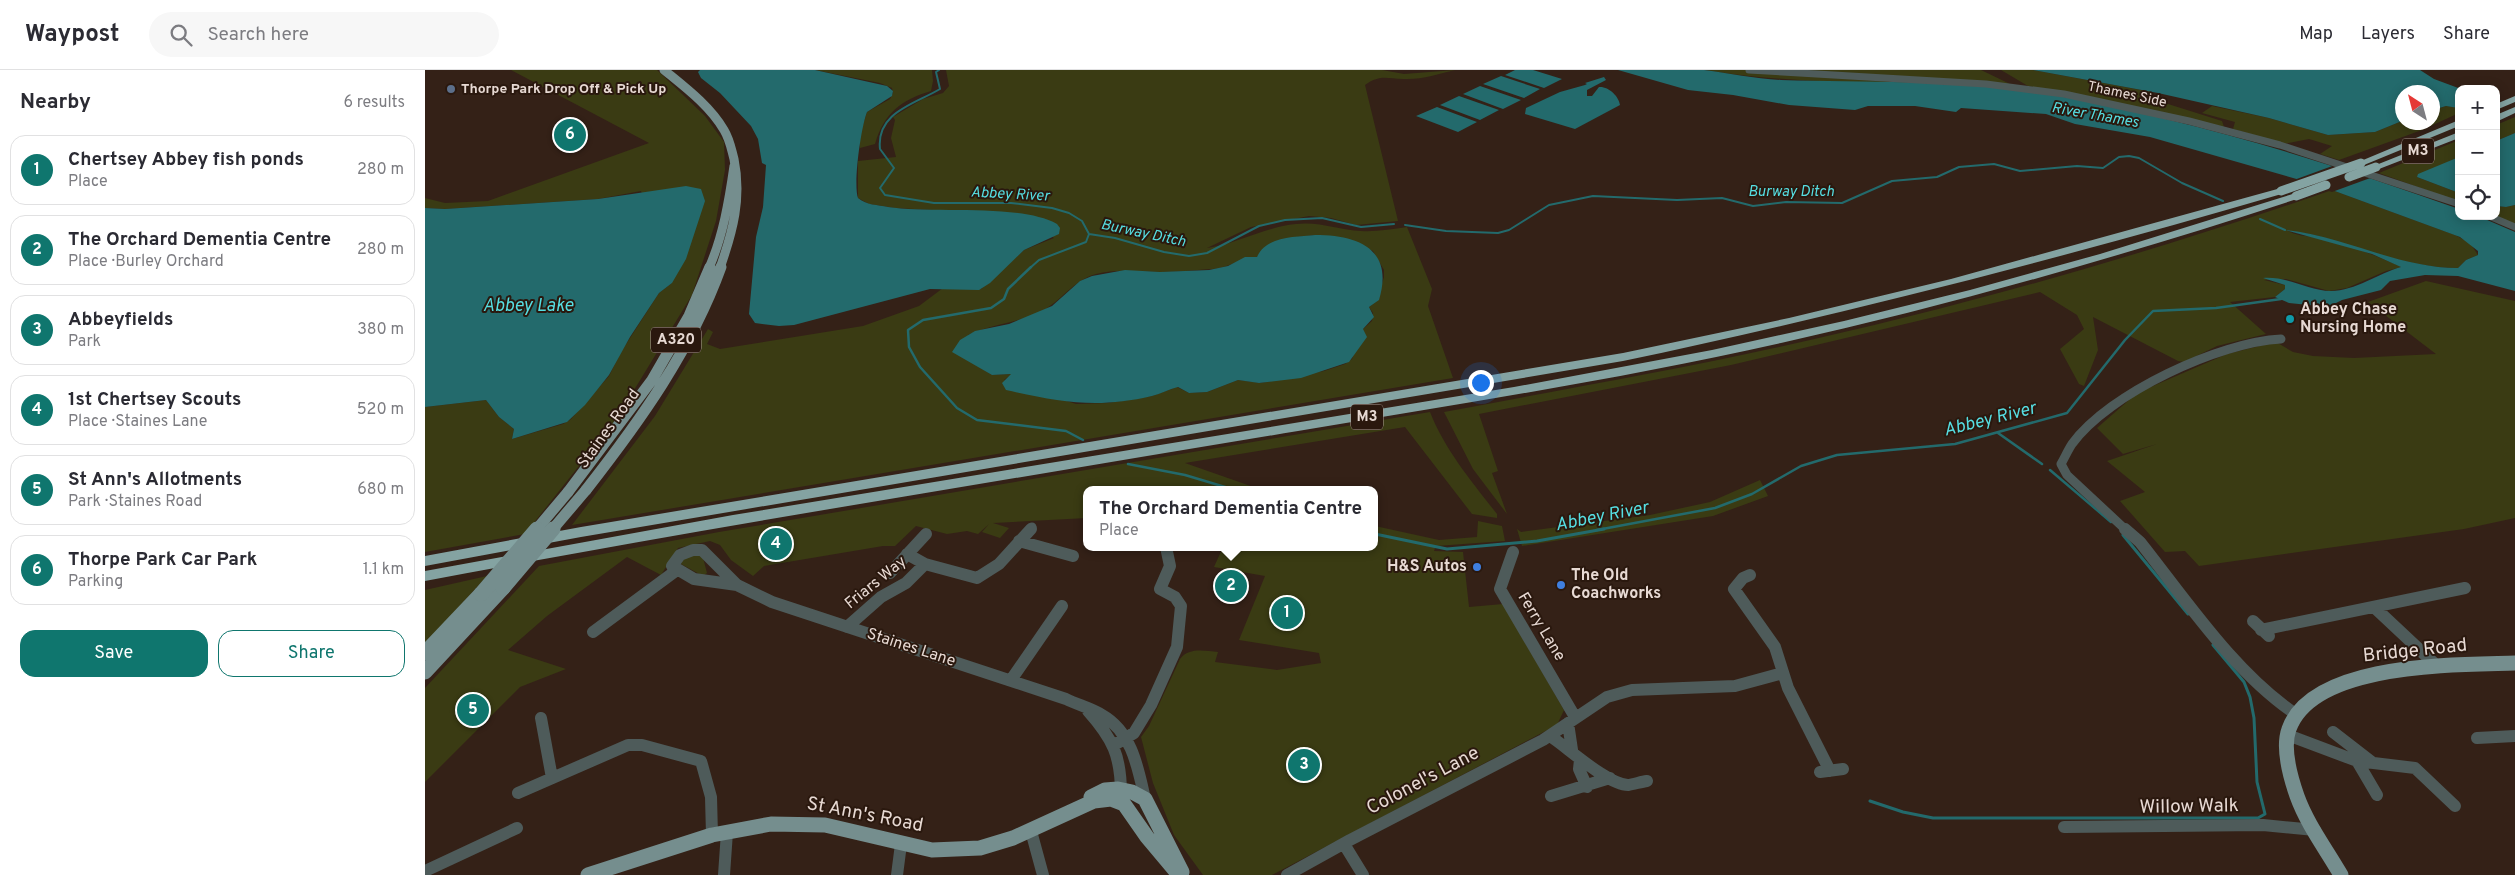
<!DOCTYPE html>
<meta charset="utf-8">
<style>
body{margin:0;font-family:Overpass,sans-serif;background:#f7f7f7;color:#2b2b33}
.controls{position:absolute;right:15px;top:15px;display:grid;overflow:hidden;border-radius:10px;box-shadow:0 2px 12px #0003}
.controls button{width:45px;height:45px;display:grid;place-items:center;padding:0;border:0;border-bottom:1px solid #e1e1e2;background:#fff;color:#2b2b33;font:25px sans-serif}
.compass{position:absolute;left:1970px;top:15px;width:45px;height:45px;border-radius:50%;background:#fff;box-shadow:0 2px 12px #0003;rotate:324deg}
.you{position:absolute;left:1055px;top:312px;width:18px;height:18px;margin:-12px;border:4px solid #fff;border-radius:50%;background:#1a73e8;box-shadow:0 0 0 8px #1a73e833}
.badge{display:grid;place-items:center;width:32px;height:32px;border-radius:50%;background:#0f766e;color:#fff;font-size:16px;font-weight:700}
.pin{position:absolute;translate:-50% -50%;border:2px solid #fff;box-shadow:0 1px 5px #0006}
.popup{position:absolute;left:658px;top:416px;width:295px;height:65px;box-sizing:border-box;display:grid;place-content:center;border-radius:10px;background:#fff;filter:drop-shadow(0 1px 4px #0005);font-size:16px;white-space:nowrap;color:#7c7c81}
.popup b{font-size:19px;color:#2b2b33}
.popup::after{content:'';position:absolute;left:50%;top:100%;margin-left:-10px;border:10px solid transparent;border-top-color:#fff}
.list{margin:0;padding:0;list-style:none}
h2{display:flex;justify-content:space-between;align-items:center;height:65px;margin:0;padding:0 20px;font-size:21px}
h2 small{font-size:16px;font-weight:400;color:#7c7c81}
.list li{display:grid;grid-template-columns:32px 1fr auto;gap:15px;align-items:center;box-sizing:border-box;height:70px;margin:0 10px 10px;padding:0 10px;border:1px solid #e1e1e2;border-radius:15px}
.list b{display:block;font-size:19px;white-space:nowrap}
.list p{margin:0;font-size:16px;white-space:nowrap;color:#7c7c81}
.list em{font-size:16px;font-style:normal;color:#7c7c81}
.actions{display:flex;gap:10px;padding:15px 20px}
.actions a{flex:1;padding:11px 0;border:1px solid #0f766e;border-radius:15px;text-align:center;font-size:18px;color:#0f766e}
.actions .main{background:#0f766e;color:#fff}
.icon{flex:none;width:28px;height:28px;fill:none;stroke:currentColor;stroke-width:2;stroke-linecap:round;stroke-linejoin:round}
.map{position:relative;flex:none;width:2090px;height:805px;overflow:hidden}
header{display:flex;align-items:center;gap:30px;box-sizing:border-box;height:70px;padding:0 25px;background:#fff;border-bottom:1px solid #e1e1e2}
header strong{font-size:24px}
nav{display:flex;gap:28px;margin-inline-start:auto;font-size:18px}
.search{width:350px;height:45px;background:#f7f7f7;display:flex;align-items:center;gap:12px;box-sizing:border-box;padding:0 18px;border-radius:28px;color:#7c7c81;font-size:19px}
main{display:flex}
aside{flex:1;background:#fff}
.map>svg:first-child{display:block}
.green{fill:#3a3b13;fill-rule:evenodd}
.water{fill:#236a6c}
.pier{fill:#342117}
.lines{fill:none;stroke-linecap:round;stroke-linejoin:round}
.stream-far2{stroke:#236a6c;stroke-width:2}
.stream-far1{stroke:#236a6c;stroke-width:2.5}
.stream{stroke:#236a6c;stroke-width:3}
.minor-far2{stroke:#4e5b5a;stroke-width:7}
.minor-far1{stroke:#4e5b5a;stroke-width:9}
.minor{stroke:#4e5b5a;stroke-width:12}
.major-far2{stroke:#758e8e;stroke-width:9}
.major-far1{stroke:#758e8e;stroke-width:11}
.major{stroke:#758e8e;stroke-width:15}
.highway{fill:#84a3a2;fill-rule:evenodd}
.major-bridge-far1{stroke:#758e8e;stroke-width:11}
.major-bridge{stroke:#758e8e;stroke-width:15}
.highway-bridge{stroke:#84a3a2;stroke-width:9}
.service-dot{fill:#5c6f8a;stroke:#2a180e;stroke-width:2}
.culture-dot{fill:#0f9aa8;stroke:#2a180e;stroke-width:2}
.shop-dot{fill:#3f7fe0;stroke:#2a180e;stroke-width:2}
.labels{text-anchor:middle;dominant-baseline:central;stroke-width:4;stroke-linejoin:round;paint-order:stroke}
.far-poi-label{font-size:14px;font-weight:bold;fill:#e7d9d3;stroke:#2a180e;text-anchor:start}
.far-street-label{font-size:14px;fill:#e7d9d3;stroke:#2a180e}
.far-water-label{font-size:15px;font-style:italic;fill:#56dee2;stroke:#2a180e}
.shield{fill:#2a180e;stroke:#ae9f98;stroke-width:1}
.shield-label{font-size:15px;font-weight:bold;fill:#e7d9d3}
.poi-label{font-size:16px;font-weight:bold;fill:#e7d9d3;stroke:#2a180e;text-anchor:start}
.street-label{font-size:16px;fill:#e7d9d3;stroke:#2a180e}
.water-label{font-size:18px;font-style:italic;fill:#56dee2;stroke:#2a180e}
.near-street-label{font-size:19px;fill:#e7d9d3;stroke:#2a180e}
</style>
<header>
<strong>Waypost</strong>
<div class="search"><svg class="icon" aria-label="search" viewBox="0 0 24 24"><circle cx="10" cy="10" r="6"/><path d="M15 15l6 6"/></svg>Search here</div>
<nav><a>Map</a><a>Layers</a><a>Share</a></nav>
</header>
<main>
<aside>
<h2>Nearby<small>6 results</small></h2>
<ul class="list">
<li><span class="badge">1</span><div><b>Chertsey Abbey fish ponds</b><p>Place</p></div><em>280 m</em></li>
<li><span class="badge">2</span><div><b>The Orchard Dementia Centre</b><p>Place · Burley Orchard</p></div><em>280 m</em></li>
<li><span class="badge">3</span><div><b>Abbeyfields</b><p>Park</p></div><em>380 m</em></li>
<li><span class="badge">4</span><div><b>1st Chertsey Scouts</b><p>Place · Staines Lane</p></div><em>520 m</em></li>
<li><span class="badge">5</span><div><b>St Ann's Allotments</b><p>Park · Staines Road</p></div><em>680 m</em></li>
<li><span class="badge">6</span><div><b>Thorpe Park Car Park</b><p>Parking</p></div><em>1.1 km</em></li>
</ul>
<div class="actions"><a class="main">Save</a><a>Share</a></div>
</aside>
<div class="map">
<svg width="2090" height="805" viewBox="0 0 2090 805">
<rect width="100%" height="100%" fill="#342117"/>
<path class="green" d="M86 0H232L280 46 299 72 300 100 291 151 267 225 192 348 100 464 0 482V337L61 330 74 347 89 359 87 369 138 354 146 349 184 306 196 282 234 223 247 213 216 121 173 129 20 139 0 138V128L20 133 63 131 224 73Z
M390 0H507L508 11 506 21C476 30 459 43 450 74L435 78 434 67 442 42 465 29 468 23 467 18 455 13Z
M521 0H957L979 4 1030 0C1014 4 999 9 982 9 964 10 957 3 940 15L973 151 931 155 906 148 884 146 826 157 782 178C812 174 840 157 871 154 894 151 914 160 936 161 951 162 967 159 982 157L1007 219 1003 236 1028 308 147 455 230 346 283 259 288 262 282 274 295 279 438 256 494 236 518 218 556 219 599 180 629 168 602 145 470 138 444 134 433 128V91L471 87 466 68 470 50 468 47 498 29 518 23 524 16ZM890 165 917 168 948 181 959 200V207L952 231 944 237 948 243 947 251 938 259 927 289 920 294 899 301 836 313 813 310 782 322 764 323 752 317 727 326 683 333 651 334 579 310 587 304 567 305 551 295 543 265C566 254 592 253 615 242 636 232 648 210 671 204 693 198 713 202 736 202 752 202 769 200 785 199 803 199 813 188 832 187 846 167 867 168 890 165Z
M1279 0H1556L1583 13 1591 19C1487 10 1382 17 1279 0Z
M1576 0H1608L1727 22 1724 28 1797 51 1799 57 1603 16Z
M1787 36 1844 48 1903 65 1950 62 1977 51 2008 52V40L2021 36 2034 38V43L1997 60 1914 90 1895 84 1907 76 1884 69 1859 74 1808 59 1810 52 1777 43Z
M2090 47V63L2071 71V55Z
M2034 70V87L1992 107 2034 123V132L1954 103Z
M1907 120 2030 165 2045 173 2053 185 2041 190 2033 198C1985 198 1939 179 1893 166 1883 163 1872 163 1862 160 1870 166 1882 166 1892 167 1921 173 1951 186 1977 197L1961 201 1922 218 1904 221 1861 209 1839 210 1860 215V219L1850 227 1805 232 1841 264 1792 276 1759 292 1753 291 1668 247 1673 280 1659 316 1654 314 1635 279 1659 259 1652 245 1615 222 1306 295 1054 344 1073 401 1067 403 1082 444 1048 399 1019 342C1129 321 1240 302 1349 278 1538 237 1725 183 1907 120Z
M2090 135V155L2071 146V136L2081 137Z
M2001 211 2090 231V448L2039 459 1774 496 1760 481 1740 482 1695 431 1720 422 1682 391 1732 374 1698 384 1672 358 1712 323 1802 284 1851 272 1868 282 1888 286 1929 288 2011 284 1943 232Z
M1005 342C1020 380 1047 412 1072 444V448L1047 444 980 357 760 393 837 420H662V448L568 453 584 458 575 468 557 462 564 454 553 464 542 461 522 464 491 456 470 476H458L339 496 328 506 306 490 295 475 285 471 253 478 236 505 202 487 122 546 83 580 141 599 95 617 0 712V618L114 496 294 462Z
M1335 410 1343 426 1288 446 1097 476 1092 459 1096 462 1225 445 1285 432Z
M1053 451 1077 456 1080 471 1011 476 1009 481 1038 482 1044 537 1078 534 1139 640 1132 655 847 805H778L749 765 728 713 716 667 724 656 755 589C764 577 780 581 793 582L790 592 852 600 896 593 894 583 814 570 840 506 789 497 798 477H950V456L1014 470 1052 467Z
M277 484 282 503 278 506 256 494 258 487Z
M62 506 0 574V520Z"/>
<path class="water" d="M275 0H390L462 16 468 21 467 26 442 42C436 57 428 114 433 128 441 135 453 135 463 137 507 144 595 133 632 154L635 158 634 164 599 180 565 213 554 220 505 219 369 255 354 256 330 253 324 244 331 167 338 137 341 95 337 93 333 69 326 56 295 23 276 8 273 2Z
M1090 0H1108L1137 9 1119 18 1080 5Z
M1193 0C1221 0 1251 0 1279 0 1305 3 1330 9 1356 10 1445 13 1536 9 1623 24 1763 49 1900 91 2034 139V146H2053L2090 162V221L2033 206 2000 205 1965 211 1956 220 1917 230 1903 237 1864 233 1850 227 1860 219V215L1838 208C1863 206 1883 221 1906 221 1930 221 1954 203 1976 197L1947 184 1860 160C1919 166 1973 198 2033 198L2041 190 2053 185V181L2035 167 1896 116 1725 67 1650 54 1621 44 1536 38 1531 42 1490 36H1443L1430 40 1364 35 1308 25 1263 20Z
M1608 0H1995L2009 9 2036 19H2034L2033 38 2021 36 2008 40V22H1978L1977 51 1950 62 1903 65 1844 48 1733 23Z
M1076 6 1115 19 1099 28 1058 14Z
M1179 7 1181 10 1162 20V26H1167L1174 17C1183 16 1194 26 1195 35L1150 59 1100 44 1101 38 1135 22 1160 15 1162 14 1160 13Z
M1055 16 1096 30 1078 39 1038 24Z
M1034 26 1074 40 1055 50 1015 35Z
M1012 37 1052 52 1033 62 991 46Z
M2090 63V135L2081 137 2071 136V71Z
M2034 87V123L1992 107 1993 104Z
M261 116 276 119 280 131 261 189 247 213 234 223 205 267 184 305 160 335 142 352 87 369 89 359 74 347 61 330 0 337V138L20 139 173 129Z
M890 165C935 165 969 180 954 230L944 237 949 247 938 259 942 267 924 292 876 308 834 313 813 310 782 322 764 323 753 317C744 319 736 324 727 326 672 339 635 332 581 320L577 313 586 304 567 305 527 282 535 270 550 261 584 254 627 236 655 211 667 206 700 200 735 202 784 200 803 196 820 187H832C841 166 870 167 890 165Z"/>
<path class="pier" d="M1910 95 1948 107 1907 122 1869 110Z"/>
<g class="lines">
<path class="stream-far2" d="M514 0 511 2 515 19C490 34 451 42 455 79L469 98 455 118 460 125 509 133H586L627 138 644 143 657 151 664 164 661 172 614 190 605 198
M1835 149 1860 160
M980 155 1021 161 1073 163 1084 160 1124 135 1168 126 1252 130 1297 128 1328 136 1361 132 1417 133 1467 111 1512 107 1534 97 1569 94 1595 101 1652 96 1678 98 1694 87 1704 86 1714 88 1757 113 1798 131
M664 164 690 168 739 182 764 186 782 183 834 156 860 150 897 148 936 157 969 154"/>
<path class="stream-far1" d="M606 197 583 219 579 229 566 238 498 250 483 260 484 277 495 297 532 338 552 350 641 361 658 370
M1573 363 1617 394
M703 394 760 405 810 420
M1625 400 1686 452
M1172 460 1290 438 1327 424 1376 396 1412 385 1530 374 1642 343 1700 270 1728 241 1791 238 1856 229"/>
<path class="stream" d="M950 464 1022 479 1112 471 1179 459
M1698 465 1763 544
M1445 731 1478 742 1508 748H1833L1840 744 1832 712 1829 648 1825 627 1819 612 1788 575"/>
<path class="minor-far2" d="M1324 0 1561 14 1639 24 1764 51 1855 75 2034 134
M2064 146 2090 157"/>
<path class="minor-far1" d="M604 460 607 457
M1701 460 1642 405 1636 394C1640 387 1643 380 1647 374 1684 323 1795 272 1856 269"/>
<path class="minor" d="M1700 459 1715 472C1761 530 1810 604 1872 645
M594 471 648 486
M268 480H277L312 515 269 509 247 496 255 485Z
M1088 482 1075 519 1150 647
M482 484 500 494 552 508 574 494 606 459
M465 503 501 464
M1325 505 1318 508 1309 519 1350 577 1363 618 1405 701
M312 515 347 532 641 629C653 635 666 638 677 645 707 662 713 698 720 729
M1949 537 2013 597
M1828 551 1844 566
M422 557 456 527 481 513 500 494
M1836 560 2040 518
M168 562 252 500
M586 610 637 536
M663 641C688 669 696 686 696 724
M116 648 127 708
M1143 653 1147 680
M1908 662 1948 693
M1863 665 1932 691 1990 698 2030 736
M1125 666C1142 677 1183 715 1203 715 1209 714 1216 712 1222 711
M2052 668 2090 666
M689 675 709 663 726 635 752 577 756 536 750 527 735 519 745 496 741 477
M1155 690 1154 699 1162 717
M1932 691 1952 725
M1395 702 1418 699
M93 723 203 675H217L276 691 286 727 287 765
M1126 726 1185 708
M1639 757 1838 755 1890 760
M606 761 618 805
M919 774 938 805
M0 801 92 758
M299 805 302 762
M472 805 476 774
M862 805 925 770 1118 670 1182 627 1207 620 1310 616 1358 603"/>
<path class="major-far2" d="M239 0C261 18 285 36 299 60 305 70 306 78 309 89 317 128 308 161 295 198
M284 198C298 166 304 131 309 96"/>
<path class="major-far1" d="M161 420C215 351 266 280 296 197
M143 422 227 310 264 246 285 197"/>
<path class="major" d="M0 583 56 524
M0 602 78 518
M666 727 680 720 693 719 707 722 720 729 757 802
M163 805 287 765 346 754 400 755 507 780 555 778 588 768 669 731 686 729 699 734 722 767 754 805
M1916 805C1901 779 1882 754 1872 726 1865 706 1857 678 1864 659 1888 592 2031 595 2090 593"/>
<path class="highway" d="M2090 26V32L2071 40V34Z
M2090 37V43L2071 52V45Z
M2034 50V56L1939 95 1931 93Z
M2034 62V68L1954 99 1946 97Z
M1856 118 1861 121 1860 123C1641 187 1421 244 1198 291L156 467 0 496V486L156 457 1198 283 1364 248 1526 209Z
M1871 123 1875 124V128C1704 184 1531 234 1356 273 1196 309 1034 334 873 361 582 410 290 456 0 511V501L308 445 1089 317 1287 280 1419 251 1545 220 1675 184Z"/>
<path class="major-bridge-far1" d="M111 460 143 422
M127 460 161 420"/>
<path class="major-bridge" d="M78 518 128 459
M56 524 112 459"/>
<path class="highway-bridge" d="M1924 107 1951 97
M1856 121 1936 93
M1871 126 1901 115"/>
</g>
<circle class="service-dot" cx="26" cy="19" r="5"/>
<circle class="culture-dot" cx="1865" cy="249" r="5"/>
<g class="shop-dot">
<circle cx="1052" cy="497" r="5"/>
<circle cx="1136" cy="515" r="5"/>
</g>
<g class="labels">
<g class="far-poi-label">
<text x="36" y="19">Thorpe Park Drop Off &amp; Pick Up</text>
</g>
<g class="far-street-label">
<text transform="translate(1702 25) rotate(12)">Thames Side</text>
</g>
<g class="far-water-label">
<text transform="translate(1670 46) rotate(10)">River Thames</text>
<text x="1366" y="122">Burway Ditch</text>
<text transform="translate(585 125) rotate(3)">Abbey River</text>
<text transform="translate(718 164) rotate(12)">Burway Ditch</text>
</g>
<g class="shield">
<rect x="1977" y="68.5" width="32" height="25" rx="4"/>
<rect x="226" y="257.5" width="50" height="25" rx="4"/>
<rect x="926" y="334.5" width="32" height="25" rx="4"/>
</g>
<g class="shield-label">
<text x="1993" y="81">M3</text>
<text x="251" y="270">A320</text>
<text x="942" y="347">M3</text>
</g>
<g class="poi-label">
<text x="1875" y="240">Abbey Chase<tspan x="1875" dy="18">Nursing Home</tspan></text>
<text x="1042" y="497" text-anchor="end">H&amp;S Autos</text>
<text x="1146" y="506">The Old<tspan x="1146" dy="18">Coachworks</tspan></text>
</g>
<g class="street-label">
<text transform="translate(184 359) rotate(-54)">Staines Road</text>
<text transform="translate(451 513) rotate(-39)">Friars Way</text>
<text transform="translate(1116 557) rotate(59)">Ferry Lane</text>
<text transform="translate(486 578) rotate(18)">Staines Lane</text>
</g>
<g class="water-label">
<text x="103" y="236">Abbey Lake</text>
<text transform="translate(1565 350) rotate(-14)">Abbey River</text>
<text transform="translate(1177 447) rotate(-11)">Abbey River</text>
</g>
<g class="near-street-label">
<text transform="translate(1990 581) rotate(-6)">Bridge Road</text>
<text transform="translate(998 711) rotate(-28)">Colonel's Lane</text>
<text transform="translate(1764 737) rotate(-1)">Willow Walk</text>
<text transform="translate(440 745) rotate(11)">St Ann's Road</text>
</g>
</g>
</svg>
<div class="controls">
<button>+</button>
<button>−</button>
<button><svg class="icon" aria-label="locate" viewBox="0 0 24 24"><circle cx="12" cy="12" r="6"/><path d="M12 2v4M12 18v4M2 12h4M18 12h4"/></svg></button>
</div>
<svg class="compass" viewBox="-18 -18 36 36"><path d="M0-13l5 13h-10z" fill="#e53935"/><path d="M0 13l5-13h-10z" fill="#7c7c81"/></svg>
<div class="you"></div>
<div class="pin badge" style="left:862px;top:543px">1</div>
<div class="pin badge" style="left:806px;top:516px">2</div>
<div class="popup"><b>The Orchard Dementia Centre</b>Place</div>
<div class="pin badge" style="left:879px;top:695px">3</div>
<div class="pin badge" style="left:351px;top:474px">4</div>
<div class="pin badge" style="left:48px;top:640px">5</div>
<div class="pin badge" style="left:145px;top:65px">6</div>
</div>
</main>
